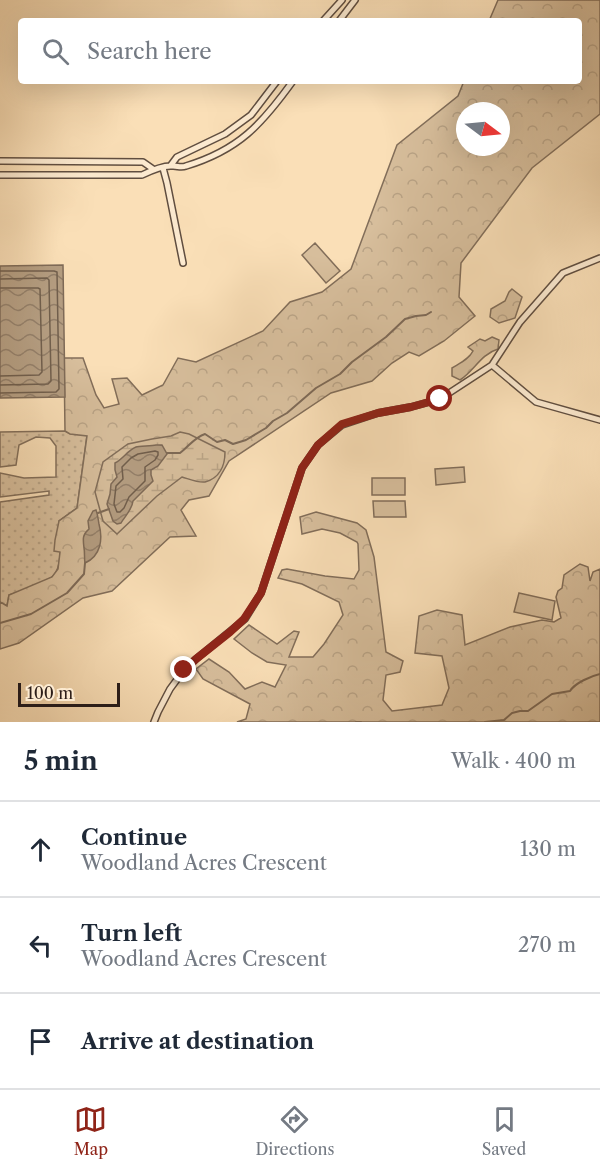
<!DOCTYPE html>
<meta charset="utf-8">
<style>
body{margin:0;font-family:"Libre Caslon Text",serif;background:#f2f2f3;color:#1f2937}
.compass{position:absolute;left:456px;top:102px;width:54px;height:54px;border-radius:50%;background:#fff;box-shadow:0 6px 24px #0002;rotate:106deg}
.scale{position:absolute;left:18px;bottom:15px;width:102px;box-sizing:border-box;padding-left:6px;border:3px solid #2d1e18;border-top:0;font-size:16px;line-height:21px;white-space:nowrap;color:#2d1e18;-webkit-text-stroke:4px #fcead0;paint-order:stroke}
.stop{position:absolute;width:18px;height:18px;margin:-14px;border:4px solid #8f2418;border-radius:50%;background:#fff}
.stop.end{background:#8f2418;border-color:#fff;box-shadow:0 2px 6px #0008}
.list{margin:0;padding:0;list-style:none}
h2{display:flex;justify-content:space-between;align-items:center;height:78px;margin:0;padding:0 24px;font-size:26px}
h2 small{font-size:20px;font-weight:400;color:#747a83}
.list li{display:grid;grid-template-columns:39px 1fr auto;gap:18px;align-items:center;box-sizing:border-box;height:96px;padding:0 24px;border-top:2px solid #e0e1e3}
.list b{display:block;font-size:22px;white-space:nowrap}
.list p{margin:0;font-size:20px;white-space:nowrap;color:#747a83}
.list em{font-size:20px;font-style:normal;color:#747a83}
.icon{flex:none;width:33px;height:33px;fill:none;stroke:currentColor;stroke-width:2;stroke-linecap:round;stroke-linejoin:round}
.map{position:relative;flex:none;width:600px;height:722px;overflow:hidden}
.search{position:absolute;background:#fff;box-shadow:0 6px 24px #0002;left:18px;right:18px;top:18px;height:66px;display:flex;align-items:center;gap:15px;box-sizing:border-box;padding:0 21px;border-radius:6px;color:#747a83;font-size:22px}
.sheet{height:366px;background:#fff}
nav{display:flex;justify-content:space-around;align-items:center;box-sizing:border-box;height:84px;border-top:2px solid #e0e1e3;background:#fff;font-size:16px;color:#747a83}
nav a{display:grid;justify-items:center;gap:3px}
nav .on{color:#8f2418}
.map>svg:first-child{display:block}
.grass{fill:url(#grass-dots);stroke:#826e5a;stroke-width:1.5}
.forest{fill:url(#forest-crowns);stroke:#826e5a;stroke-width:1.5;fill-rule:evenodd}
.wetland{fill:url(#wetland-marsh);stroke:#826e5a;stroke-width:1.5}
.park{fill:#d7be9c;stroke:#826e5a;stroke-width:1.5}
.water{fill:url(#water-waves);stroke:#7e6a57;stroke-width:1.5}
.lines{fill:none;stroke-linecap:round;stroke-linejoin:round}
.shore{stroke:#705e4c;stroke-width:1.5}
.stream{stroke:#7e6a57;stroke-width:2}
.street-casing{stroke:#604e40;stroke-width:8}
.street{stroke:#fcead0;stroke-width:5}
.route{stroke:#8f2418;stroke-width:8}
</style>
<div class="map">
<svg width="600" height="722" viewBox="0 0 600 722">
<defs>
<pattern id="grass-dots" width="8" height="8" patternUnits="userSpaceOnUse" patternTransform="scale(1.5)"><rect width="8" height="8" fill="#d7be9c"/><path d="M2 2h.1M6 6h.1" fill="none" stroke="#b9a386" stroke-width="1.8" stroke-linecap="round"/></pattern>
<pattern id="forest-crowns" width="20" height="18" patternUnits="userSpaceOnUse" patternTransform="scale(1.5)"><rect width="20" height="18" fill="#d7be9c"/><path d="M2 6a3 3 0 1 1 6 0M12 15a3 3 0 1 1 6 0" fill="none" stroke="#b9a386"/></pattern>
<pattern id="wetland-marsh" width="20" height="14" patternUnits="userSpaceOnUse" patternTransform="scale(1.5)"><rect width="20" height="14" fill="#d7be9c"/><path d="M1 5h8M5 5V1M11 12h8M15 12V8" fill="none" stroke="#b9a386"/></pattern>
<pattern id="water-waves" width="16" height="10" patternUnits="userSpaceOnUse" patternTransform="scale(1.5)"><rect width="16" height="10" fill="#b49d81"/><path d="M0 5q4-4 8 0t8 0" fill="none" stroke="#937f69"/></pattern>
</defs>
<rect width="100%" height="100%" fill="#fadfb7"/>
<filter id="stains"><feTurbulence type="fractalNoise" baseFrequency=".00333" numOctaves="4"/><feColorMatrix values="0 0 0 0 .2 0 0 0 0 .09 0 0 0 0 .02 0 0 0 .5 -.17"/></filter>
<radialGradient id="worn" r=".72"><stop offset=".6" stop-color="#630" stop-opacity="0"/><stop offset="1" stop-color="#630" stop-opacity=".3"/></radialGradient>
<path class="grass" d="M65 431 71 434 87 435 77 508 59 521C59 536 64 566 53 576 47 582 18 592 9 595L7 606 0 602V502L49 495V491L0 497V473L24 478 56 477V446L50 438 36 437 19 445 16 465 0 467V432Z"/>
<path class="forest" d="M498 0H600V114L532 168 461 263 459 297 475 316 444 341 419 356 409 352 392 363 372 381 331 393 229 461 209 496 189 500 181 510 196 536 170 537 112 591 83 598 19 643 0 649V602L7 606 9 595 52 577 58 569 60 552 54 551 55 540 59 521 77 508 87 436 70 434 65 431 64 358H83L96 395 104 408 119 404 112 379 127 378 142 395 163 385 178 358 196 362 263 331 290 302 322 292 351 269 397 145 458 96 464 81H579V21H489ZM465 111H501V147H465Z
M512 289 522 297 515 318 499 323 490 317 491 309 505 301 509 292Z
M492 337 499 340 498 349C481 354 474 371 460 380L452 376V368C460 363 469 359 473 351L468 347 480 339 485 341Z
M316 512 357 523 366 530 374 557 386 652 403 661 400 672 386 675 383 700 392 711 442 705 449 688 442 656 415 653 419 616 437 610 462 615 465 645 510 627 542 620 554 622 561 618 556 597 558 591 562 588 564 575 580 564 588 567 590 581 593 572 600 569V722H237L246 719 250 704 203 679 196 669 209 659 229 672 245 689 262 682 275 687 286 665 267 662 252 653 234 639 249 625 277 644 294 631 299 632 289 657H313L324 644 343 615 339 602 302 584 278 578 282 570 287 569 325 576 354 579 359 570 358 544 357 542 340 533 322 529 302 534 300 517Z"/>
<path class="wetland" d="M180 432 189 434 225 452C225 465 220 478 205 482 198 483 189 479 182 477L157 496 117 534 103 521 95 492 103 462 128 444 152 439 171 436Z"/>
<path class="park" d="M315 243 340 271 326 283 302 255Z
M464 467 465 482 436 485 435 469Z
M372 478H405V495H372Z
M373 501H405L406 517H374Z
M519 593 555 601 552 620 514 612Z"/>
<path class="water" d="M63 265 65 397 0 398V266Z
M156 445H162L167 454 158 466 151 470V475L153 481 133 501C132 510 125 516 121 523L117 524 113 521 107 504 110 494 111 484 117 477 115 470V463C123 459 128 450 136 447 139 446 151 446 156 445Z
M96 510C98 515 98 519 99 524 103 539 101 556 85 563 84 557 85 553 84 548 83 539 82 535 89 529L88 521 93 511Z"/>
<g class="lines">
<path class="shore" d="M0 271H54L57 272 59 389 56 392 0 393
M0 279 47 278 49 280 51 381 48 384 0 385
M0 288H38L40 289 42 372 39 375 0 376
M155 451 158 452V455L155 460 145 467V481L129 497 124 508 120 512H117L114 504 116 486 123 479 122 467 131 458 138 454Z"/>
<path class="stream" d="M167 453H180C188 447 195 437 205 434L217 442 225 440 233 444 246 440 266 428 273 421 287 413 316 388 340 374 352 362 386 337 405 319 416 316 426 315 431 312
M98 513 109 509
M0 623 31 614 67 593 84 574 85 563
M356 722H361
M485 722 504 720 512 713 520 711H528L552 694 570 691C575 683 591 676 600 674"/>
<g class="street-casing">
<path id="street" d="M323 21 342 0
M339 21 355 0
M0 161 143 162 153 169
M171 165 177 157 225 134 251 115 277 81
M163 168 167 183 183 263
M0 175H142C150 171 163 165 173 166 178 166 181 168 186 166 239 150 262 124 293 81
M492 365 536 402 600 420
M154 722 158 712 170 689 184 670 196 659 245 619 261 593 302 468 318 445 342 425 378 413 411 407 440 399 492 365 520 322 563 273 600 258"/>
</g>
<use href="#street" class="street"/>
</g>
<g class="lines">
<path class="route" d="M184 670 196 659 230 632 244 619 261 593 302 468 318 445 342 424 378 413 411 407 440 399"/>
</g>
<rect width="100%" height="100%" filter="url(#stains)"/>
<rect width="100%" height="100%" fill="url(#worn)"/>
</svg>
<svg class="compass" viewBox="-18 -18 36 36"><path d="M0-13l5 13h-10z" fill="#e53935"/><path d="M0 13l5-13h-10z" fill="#747a83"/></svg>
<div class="scale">100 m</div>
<div class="stop" style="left:440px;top:399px"></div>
<div class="stop end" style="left:184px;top:670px"></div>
<div class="search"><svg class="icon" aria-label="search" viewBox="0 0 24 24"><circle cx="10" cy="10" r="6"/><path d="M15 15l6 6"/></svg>Search here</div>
</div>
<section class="sheet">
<h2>5 min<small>Walk · 400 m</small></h2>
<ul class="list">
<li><svg class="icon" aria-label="ahead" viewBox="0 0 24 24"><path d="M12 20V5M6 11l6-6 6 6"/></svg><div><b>Continue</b><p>Woodland Acres Crescent</p></div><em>130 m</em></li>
<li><svg class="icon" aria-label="left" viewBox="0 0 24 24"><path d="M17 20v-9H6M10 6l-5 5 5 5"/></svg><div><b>Turn left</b><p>Woodland Acres Crescent</p></div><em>270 m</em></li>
<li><svg class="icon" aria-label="arrive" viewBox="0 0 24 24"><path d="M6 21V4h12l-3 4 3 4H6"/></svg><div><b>Arrive at destination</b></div></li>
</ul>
</section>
<nav>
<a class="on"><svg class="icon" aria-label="map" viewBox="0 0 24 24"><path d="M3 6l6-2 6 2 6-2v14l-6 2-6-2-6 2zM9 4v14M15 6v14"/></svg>Map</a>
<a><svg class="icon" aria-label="directions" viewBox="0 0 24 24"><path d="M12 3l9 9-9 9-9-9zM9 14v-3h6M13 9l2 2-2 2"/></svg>Directions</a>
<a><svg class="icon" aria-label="saved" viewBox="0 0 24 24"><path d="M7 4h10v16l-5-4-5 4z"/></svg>Saved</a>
</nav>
